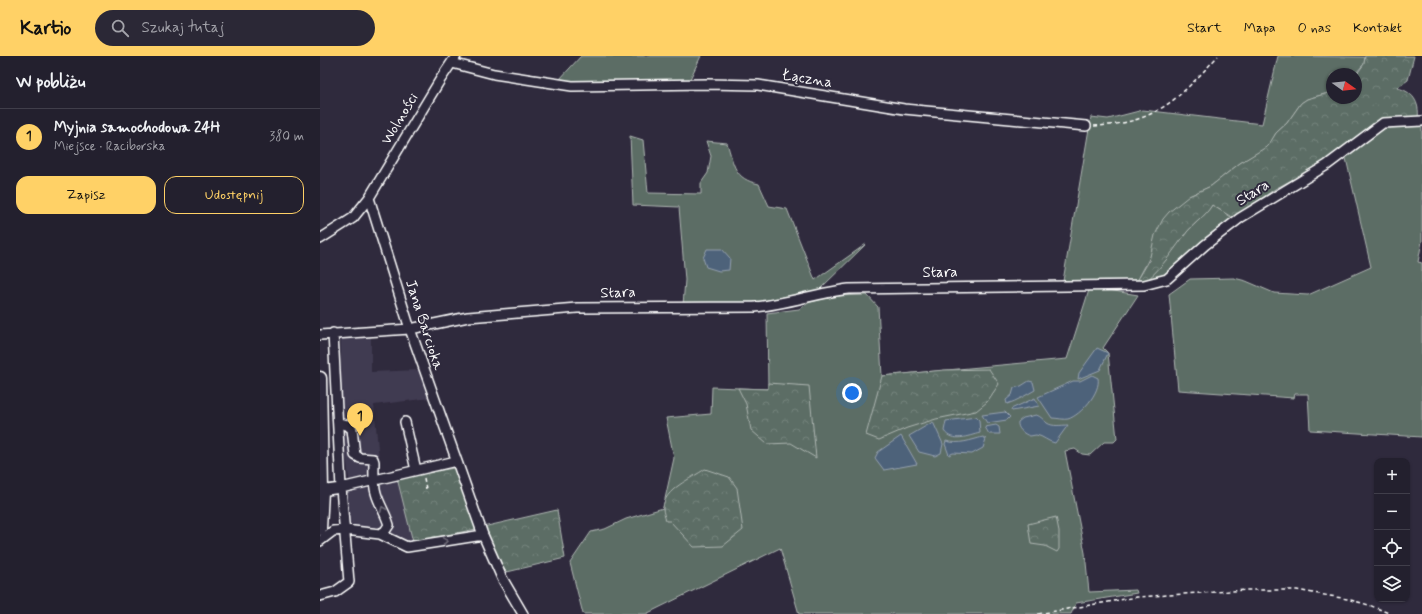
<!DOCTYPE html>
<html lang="pl">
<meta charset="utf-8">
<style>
body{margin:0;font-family:Mynerve,sans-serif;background:#2b2836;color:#f1f3f6}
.controls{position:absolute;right:12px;bottom:12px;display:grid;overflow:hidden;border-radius:8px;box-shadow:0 1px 3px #0004}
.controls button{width:36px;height:36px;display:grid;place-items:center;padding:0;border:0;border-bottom:1px solid #403e4a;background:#23202e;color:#f1f3f6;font:20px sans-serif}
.compass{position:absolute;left:1006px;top:12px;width:36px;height:36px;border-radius:50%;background:#23202e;box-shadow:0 1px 3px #0004;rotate:105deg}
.you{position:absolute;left:532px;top:337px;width:14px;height:14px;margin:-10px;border:3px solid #fff;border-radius:50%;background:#1a73e8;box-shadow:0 0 0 6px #1a73e833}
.badge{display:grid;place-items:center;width:26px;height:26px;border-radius:50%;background:#ffd166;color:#111;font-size:13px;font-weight:700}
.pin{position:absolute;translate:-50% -33px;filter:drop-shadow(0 1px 2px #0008)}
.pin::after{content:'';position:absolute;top:21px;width:14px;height:12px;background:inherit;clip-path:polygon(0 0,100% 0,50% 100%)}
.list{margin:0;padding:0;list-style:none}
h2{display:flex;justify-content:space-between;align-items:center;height:52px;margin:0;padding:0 16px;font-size:17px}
h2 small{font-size:13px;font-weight:400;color:#a3a3aa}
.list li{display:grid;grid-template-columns:26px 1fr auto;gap:12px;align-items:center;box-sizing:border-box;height:56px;padding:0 16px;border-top:1px solid #403e4a}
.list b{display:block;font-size:15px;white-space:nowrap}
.list p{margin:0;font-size:13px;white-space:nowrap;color:#a3a3aa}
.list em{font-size:13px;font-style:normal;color:#a3a3aa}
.actions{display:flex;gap:8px;padding:12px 16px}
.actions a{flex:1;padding:9px 0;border:1px solid #ffd166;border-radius:12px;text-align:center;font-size:14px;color:#ffd166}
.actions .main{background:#ffd166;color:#111}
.icon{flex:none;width:22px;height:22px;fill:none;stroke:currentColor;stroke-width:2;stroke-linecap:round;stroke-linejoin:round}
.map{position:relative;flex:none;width:1102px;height:558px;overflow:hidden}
header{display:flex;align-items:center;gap:24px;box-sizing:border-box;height:56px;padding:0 20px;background:#ffd166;color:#111}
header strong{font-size:19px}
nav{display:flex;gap:22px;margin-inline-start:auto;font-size:14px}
.search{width:280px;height:36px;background:#2b2836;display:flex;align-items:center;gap:10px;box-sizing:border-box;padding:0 14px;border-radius:22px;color:#a3a3aa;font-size:15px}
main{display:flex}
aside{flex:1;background:#23202e}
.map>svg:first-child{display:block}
.built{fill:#413b51}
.green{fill:#5c6d65;stroke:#aeb6b2}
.forest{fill:url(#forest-crowns);stroke:#aeb6b2}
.water{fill:#4e627a;stroke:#95a1af}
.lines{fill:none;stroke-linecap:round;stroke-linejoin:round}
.minor-casing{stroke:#fff;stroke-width:12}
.major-casing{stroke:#fff;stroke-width:15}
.path{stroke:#fff;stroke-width:1.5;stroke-dasharray:4 3;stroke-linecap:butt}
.minor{stroke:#2f2a3d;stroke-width:9}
.major{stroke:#2f2a3d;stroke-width:12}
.oneway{stroke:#6d6a77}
.labels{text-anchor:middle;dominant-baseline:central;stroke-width:4;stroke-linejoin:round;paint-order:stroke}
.street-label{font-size:15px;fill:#fff;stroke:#2f2a3d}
</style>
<header>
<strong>Kartio</strong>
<div class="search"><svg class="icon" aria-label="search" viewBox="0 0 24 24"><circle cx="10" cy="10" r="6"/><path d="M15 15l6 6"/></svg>Szukaj tutaj</div>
<nav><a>Start</a><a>Mapa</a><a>O nas</a><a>Kontakt</a></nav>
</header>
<main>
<aside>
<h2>W pobliżu<small></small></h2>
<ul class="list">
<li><span class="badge">1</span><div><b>Myjnia samochodowa 24H</b><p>Miejsce · Raciborska</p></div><em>380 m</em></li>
</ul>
<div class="actions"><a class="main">Zapisz</a><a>Udostępnij</a></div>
</aside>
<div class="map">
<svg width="1102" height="558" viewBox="0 0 1102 558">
<defs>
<pattern id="forest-crowns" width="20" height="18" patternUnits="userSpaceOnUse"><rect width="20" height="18" fill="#5c6d65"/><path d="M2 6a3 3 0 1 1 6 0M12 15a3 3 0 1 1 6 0" fill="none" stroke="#74837c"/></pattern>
</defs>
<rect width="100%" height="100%" fill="#2f2a3d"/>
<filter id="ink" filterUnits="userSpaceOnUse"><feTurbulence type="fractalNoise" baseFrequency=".025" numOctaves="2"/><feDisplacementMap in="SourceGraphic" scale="8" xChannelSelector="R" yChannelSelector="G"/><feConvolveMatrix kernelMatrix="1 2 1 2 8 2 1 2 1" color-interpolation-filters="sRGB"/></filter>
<g filter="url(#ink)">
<path class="built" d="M21 279 51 280V316L100 314 110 342 54 349 61 425 77 422 93 486 75 482 54 474 29 469 27 447 29 423 21 360Z"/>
<path class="green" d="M261 0H381L369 25 260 27 239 24Z
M958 0 1045 1 1044 8 1035 18H1012V36L987 43 981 47 967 67 956 77 952 85 943 94 920 107 891 130 869 140 832 197 815 229 743 225 771 61 788 63 823 54 942 68Z
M1102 69V185L1098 206 1102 207V381L990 374 988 338H975L974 342 858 334 849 238 870 223 914 222 926 225 954 237 988 239 1051 211 1025 98 1063 71Z
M310 80 323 84 328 137 381 138V127L388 117 391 100 386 85 407 87C414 109 414 123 439 128L449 150 467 153 495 224 546 188 500 233 459 245 363 249 365 224 359 151 313 149Z
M892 149 913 162 845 219 826 225C844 209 852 193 867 176 876 166 885 160 892 149Z
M770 231 818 239 783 292 788 297 797 383 794 386H784L770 399 762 398 755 393 745 395 765 497 769 536 816 534 817 537 756 547 751 558H479L460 492 326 558H263L250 507 271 476 285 473 306 463 343 452 354 402 346 362 391 358 392 331 448 333 447 257 479 253 490 246 515 240 547 239 558 251 562 320 747 303Z"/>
<path class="forest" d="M1045 0H1094L1088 24 1077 32C1092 35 1100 46 1098 62L1063 64 1003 107 955 133 913 162 892 149C885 161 876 165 867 176 854 193 843 211 826 225H817L829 205 835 179 843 163 849 156 869 140 891 130 920 107 948 90 956 77 967 67 981 47 987 43 1012 36V42H1036V19L1044 8Z
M669 313 679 328 667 346 656 355 616 363 587 372 559 384 546 379 562 320 624 314Z
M448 327 489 330 496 402 471 387 447 388 431 374 426 348 418 332 448 333Z
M134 412 156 473 93 486 77 422Z
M385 413 409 421 417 432 423 474 403 490 374 491 350 465H346C345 461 343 456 343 452 344 433 371 423 385 413Z
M237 454 245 502 187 516 183 512 163 471Z
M736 461 739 475V493L737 496 725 490 711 488 708 468Z"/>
<path class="water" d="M387 193H402L410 202 409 214 399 215 386 211 383 202Z
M777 292 788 297 780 314 758 323 759 317Z
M772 319 778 322C781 336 761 359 748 363 744 364 737 362 732 362L718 341 753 325H760Z
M709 325 713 326 715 334C706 339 697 345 687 348L686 344 692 339 694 332 701 330Z
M715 342 719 350 692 355 691 353Z
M685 356 690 361 687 364 667 367 662 359Z
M716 359C721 360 723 364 727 367 733 371 741 369 748 369L735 387C728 386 723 380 716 379 714 379 712 380 710 380 703 378 697 372 698 366L703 362Z
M656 361 659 364 660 377C648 380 632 387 624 375L626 365Z
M613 366 623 388 621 397 615 400 599 396 589 380Z
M676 369 679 371 680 378H669L665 371Z
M581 380 597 408 564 414 555 402 558 396Z
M663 381 666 383 663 392 652 398 633 397 629 399 625 388 626 385C639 389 651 384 663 381Z"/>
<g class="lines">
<g class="minor-casing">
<path id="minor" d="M132 7 174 18 252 30 387 28 438 29 584 53 766 70
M49 142 90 273 163 479 182 522 203 558
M0 183 33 162 49 142 120 24 136 0
M0 279 90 273 148 261 257 252 435 251C467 248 497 237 529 233L824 229 847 223 885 189 920 162 1007 109 1063 67 1102 65
M85 366 96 414
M18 367 27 369 32 373 35 399 40 402 53 403 54 406C54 416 53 427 56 437 59 448 66 458 69 469L65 475 60 478
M0 435 21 432 136 405
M0 485 13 475 25 474 60 478 87 491 163 479
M0 540 15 536 29 526 21 432 13 277"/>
</g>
<g class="major-casing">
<path id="major" d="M0 322 2 435 0 473"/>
</g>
<path class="path" d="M774 70C836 68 858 43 898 0
M104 422 106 433
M718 558 817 541 927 534H977L1027 543 1049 549 1071 558"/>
<use href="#minor" class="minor"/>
<use href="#major" class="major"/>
</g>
<defs><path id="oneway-chevron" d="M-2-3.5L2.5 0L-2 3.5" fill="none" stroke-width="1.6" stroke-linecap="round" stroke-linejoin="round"/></defs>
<g class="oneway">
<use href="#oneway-chevron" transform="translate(63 453) rotate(-113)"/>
<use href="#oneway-chevron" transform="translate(125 485) rotate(-9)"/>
</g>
</g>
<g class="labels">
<g class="street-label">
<text transform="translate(487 23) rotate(9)">Łączna</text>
<text transform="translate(80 63) rotate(-59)">Wolności</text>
<text transform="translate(933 137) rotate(-32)">Stara</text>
<text x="620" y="217">Stara</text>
<text transform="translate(298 237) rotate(-2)">Stara</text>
<text transform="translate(104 269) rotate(72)">Jana Barcioka</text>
</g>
</g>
</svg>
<div class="controls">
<button>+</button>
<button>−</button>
<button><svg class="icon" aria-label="locate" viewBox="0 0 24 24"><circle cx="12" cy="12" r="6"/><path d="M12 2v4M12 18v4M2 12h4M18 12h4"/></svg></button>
<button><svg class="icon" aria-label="layers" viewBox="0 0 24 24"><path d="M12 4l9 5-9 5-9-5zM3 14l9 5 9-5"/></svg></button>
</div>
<svg class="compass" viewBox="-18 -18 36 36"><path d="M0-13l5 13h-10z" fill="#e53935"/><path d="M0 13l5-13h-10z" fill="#a3a3aa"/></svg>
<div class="you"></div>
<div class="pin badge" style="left:40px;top:380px">1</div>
</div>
</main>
